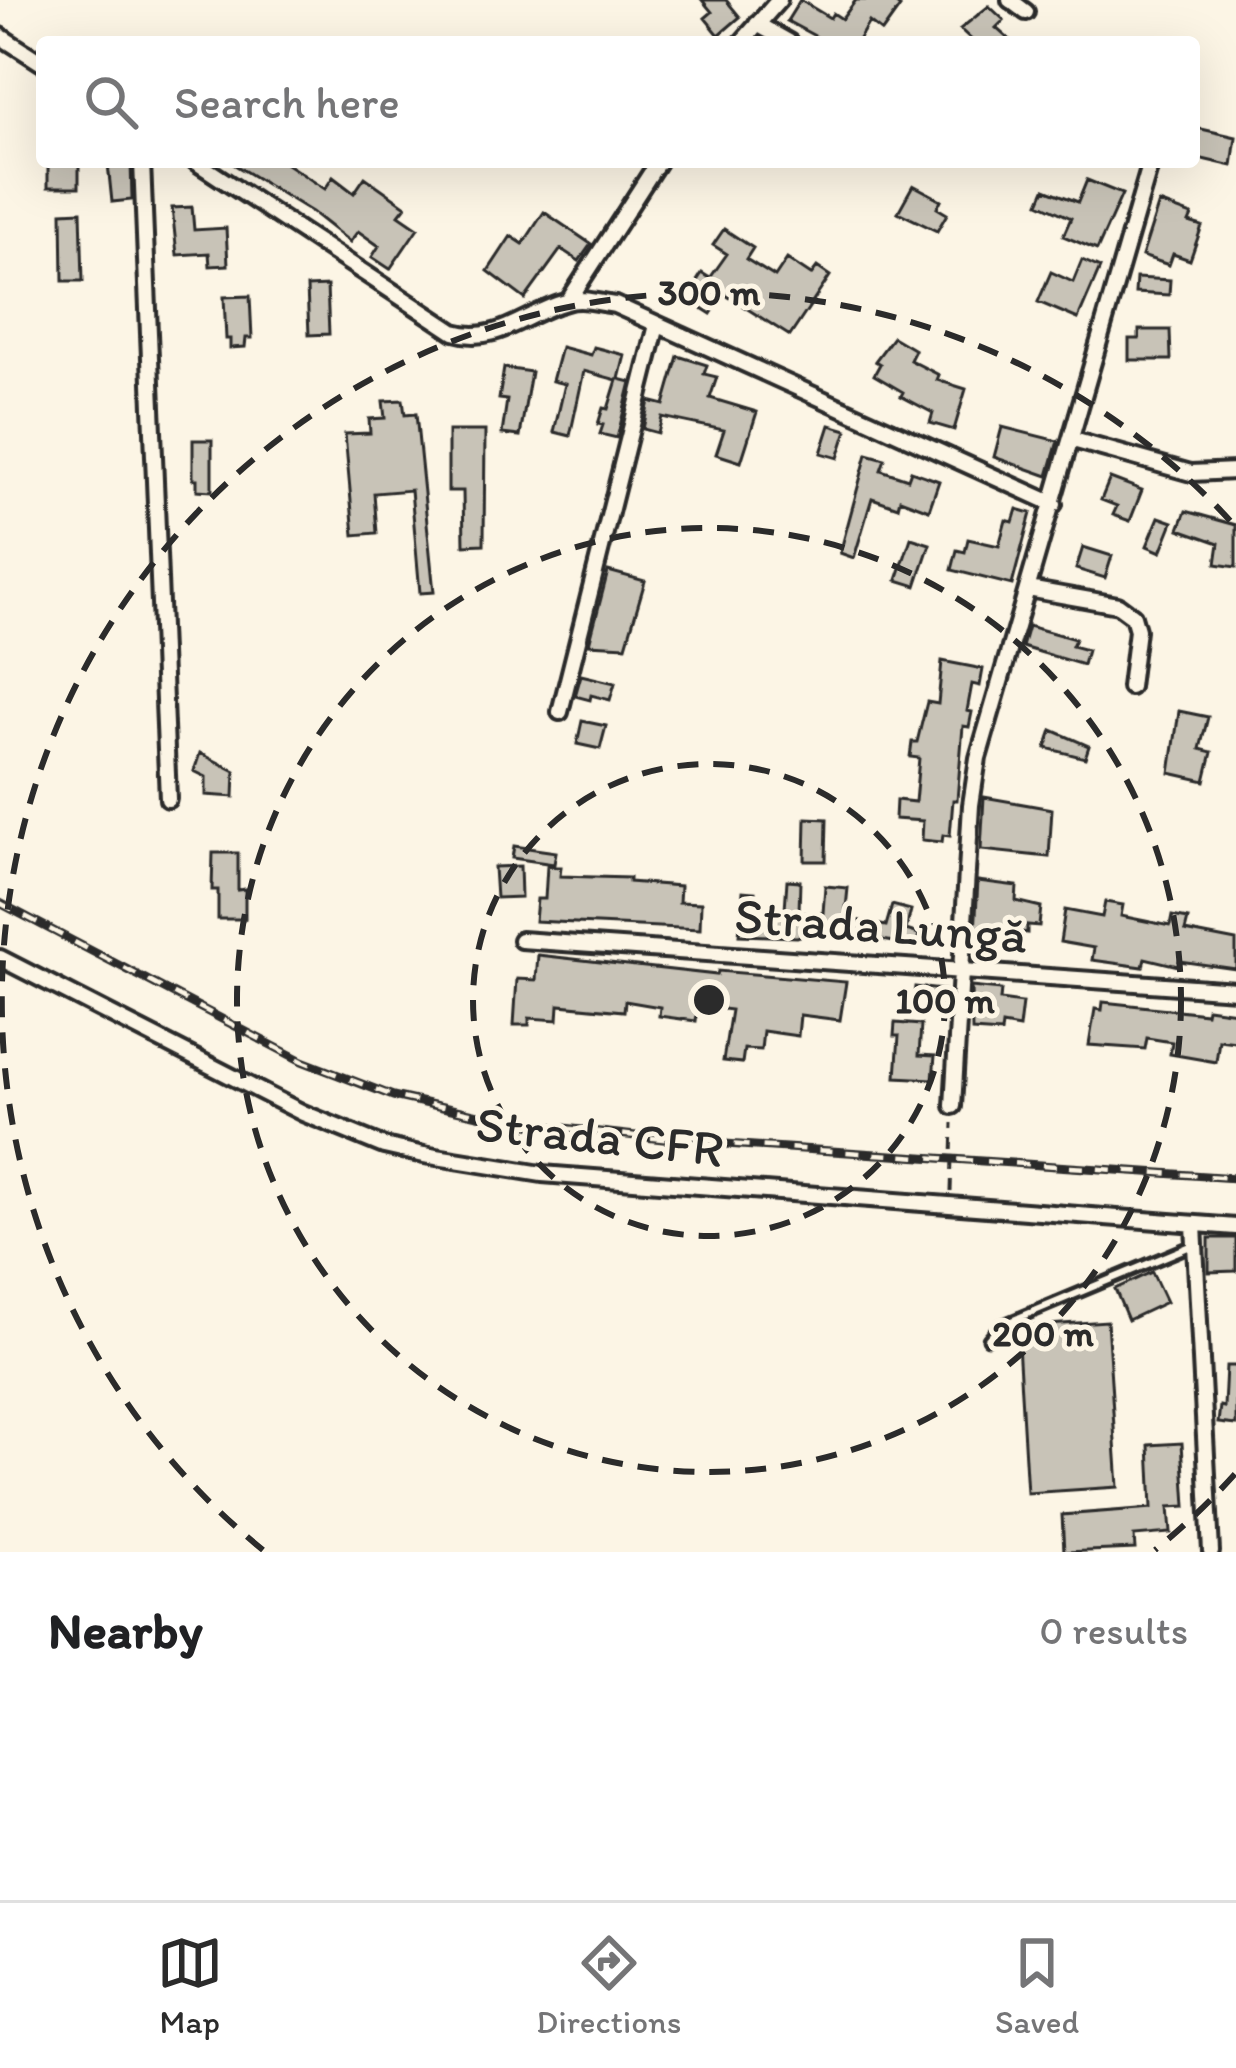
<!DOCTYPE html>
<meta charset="utf-8">
<style>
body{margin:0;font-family:Itim,sans-serif;background:#f2f2f2;color:#202124}
.list{margin:0;padding:0;list-style:none}
h2{display:flex;justify-content:space-between;align-items:center;height:156px;margin:0;padding:0 48px;font-size:51px}
h2 small{font-size:39px;font-weight:400;color:#757577}
.icon{flex:none;width:66px;height:66px;fill:none;stroke:currentColor;stroke-width:2;stroke-linecap:round;stroke-linejoin:round}
.map{position:relative;flex:none;width:1236px;height:1552px;overflow:hidden}
.search{position:absolute;background:#fff;box-shadow:0 12px 48px #0002;left:36px;right:36px;top:36px;height:132px;display:flex;align-items:center;gap:30px;box-sizing:border-box;padding:0 42px;border-radius:12px;color:#757577;font-size:45px}
.sheet{height:348px;background:#fff}
nav{display:flex;justify-content:space-around;align-items:center;box-sizing:border-box;height:168px;border-top:3px solid #e0e0e0;background:#fff;font-size:33px;color:#757577}
nav a{display:grid;justify-items:center;gap:6px}
nav .on{color:#2b2b2b}
.map>svg:first-child{display:block}
.building{fill:#c8c3b7;stroke:#2b2b2b;stroke-width:3}
.lines{fill:none;stroke-linecap:round;stroke-linejoin:round}
.lane-casing{stroke:#2b2b2b;stroke-width:15}
.street-casing{stroke:#2b2b2b;stroke-width:22}
.path{stroke:#2b2b2b;stroke-width:3;stroke-dasharray:12 9;stroke-linecap:butt}
.lane{stroke:#fcf5e5;stroke-width:6}
.street{stroke:#fcf5e5;stroke-width:14}
.rail-casing{stroke:#2b2b2b;stroke-width:9}
.rail{stroke:#fcf5e5;stroke-width:4.5;stroke-dasharray:14;stroke-linecap:butt}
.ring{fill:none;stroke:#2b2b2b;stroke-width:6;stroke-dasharray:21 15}
.labels{text-anchor:middle;dominant-baseline:central;stroke-width:10;stroke-linejoin:round;paint-order:stroke}
.street-label{font-size:51px;fill:#2b2b2b;stroke:#fcf5e5}
.centre{fill:#2b2b2b;stroke:#fcf5e5;stroke-width:6}
.ring-label{font-size:36px;text-anchor:middle;font-weight:bold;fill:#2b2b2b;stroke:#fcf5e5;stroke-width:10;stroke-linejoin:round;paint-order:stroke}
</style>
<div class="map">
<svg width="1236" height="1552" viewBox="0 0 1236 1552">
<rect width="100%" height="100%" fill="#fcf5e5"/>
<filter id="ink" filterUnits="userSpaceOnUse"><feTurbulence type="fractalNoise" baseFrequency=".00833" numOctaves="2"/><feDisplacementMap in="SourceGraphic" scale="24" xChannelSelector="R" yChannelSelector="G"/><feConvolveMatrix kernelMatrix="1 2 1 2 8 2 1 2 1" color-interpolation-filters="sRGB"/></filter>
<g filter="url(#ink)">
<path class="building" d="M702 0H726L740 17 719 35 705 18 712 12Z
M800 0 830 18 833 13 842 19 856 0H891L900 7 882 32 869 22 857 42H826L787 21Z
M989 6 1004 20 996 28 1012 42H974L960 29Z
M1197 128 1236 137 1232 166 1194 157Z
M48 162H79V187H48Z
M131 162 132 200 112 202 108 164Z
M230 162H284L325 189 333 177 354 193 365 177 406 206 399 215 418 228 390 269 372 257 379 246 358 231 350 242 312 212Z
M1087 180 1122 194 1097 250 1063 236 1071 218 1039 203 1045 189 1078 202Z
M913 185 941 200 937 208 947 214 937 231 898 212Z
M1159 203 1192 215 1189 222 1202 226 1190 260 1173 254 1169 265 1142 256Z
M192 207 194 230 226 228 228 265 210 266 209 253 177 255 172 208Z
M81 211 83 281H63L62 212Z
M544 212 591 244 579 261 561 249 525 299 488 271 511 236 523 244Z
M724 229 753 248 746 259 775 277 787 259 811 275 817 267 830 276 790 336 724 294 711 314 686 298 702 273 710 278 727 254 713 245Z
M1082 260 1100 268 1078 319 1038 302 1051 272 1073 282Z
M1136 278 1170 280 1169 295 1135 293Z
M327 286 329 334 309 335 307 287Z
M250 296 252 338H246L245 347 230 348V339H226L224 297Z
M1139 330H1170L1171 360H1129V339H1139Z
M893 337 915 350 910 360 939 375 937 380 966 389 954 430 930 423 933 413 901 396 903 392 874 375 880 364 875 361Z
M561 347 591 355 594 347 625 355 619 379 631 382 617 438 600 434 603 425 598 424 603 408 608 409 617 380 584 371 570 436 554 432 565 384 552 381Z
M678 356 707 365 704 374 717 377 710 398 757 412 741 462 716 454 724 430 662 417 658 433 643 429 649 401 664 405Z
M504 368 531 372 520 436 502 434 507 400 499 399Z
M403 400 405 415 416 414 434 592 420 593 411 490 374 493 377 533 354 535 345 434 370 433 369 419 385 418 383 401Z
M830 425 847 430 838 458 821 453Z
M1002 427 1058 441 1048 476 994 457Z
M448 431H485L484 544 464 545 463 491H448Z
M193 440H212V491L197 490V479H193Z
M867 454 885 459 881 470 908 479 911 471 939 481 929 510 900 499 898 507 872 498 854 558 840 553Z
M1110 478 1142 490 1130 521 1113 515 1117 506 1101 500Z
M1017 509 1031 513 1012 585 952 570 957 550 965 552 968 539 999 546 1006 520 1013 522Z
M1186 511 1236 525V567L1216 564 1219 543 1179 529Z
M1159 517 1173 522 1161 552 1147 546Z
M911 538 930 544 916 586 897 580Z
M1083 547 1112 556 1105 578 1076 569Z
M608 571 645 581 626 646 589 644Z
M1028 626 1075 639 1072 646 1087 650 1083 665 1022 647Z
M942 661 983 669 980 686 972 684 967 711 972 712 969 727 963 726 957 800H953L950 836 943 835 942 842 922 840 923 821 895 819 896 800 915 802 919 758 910 757 912 742H917L927 702 938 704Z
M581 675 615 683 610 700 591 695 590 700 575 696Z
M1179 711 1208 717 1200 749 1212 752 1205 781 1170 773Z
M582 721 606 726 600 749 577 744Z
M1052 730 1089 746 1085 758 1046 748Z
M200 753 235 771 234 797 206 795V777L194 771Z
M984 797 1052 809 1049 857 981 850Z
M806 818 827 819 826 861H805Z
M514 846 556 852 554 864 512 858Z
M213 853H238V890L245 889V919H218V890H212Z
M520 866 521 897 496 898 494 867Z
M547 866 561 867 560 876 629 878V882L680 886 679 902 701 903 700 929 535 921 537 899H545Z
M787 880 800 881 799 912 823 913 825 886 848 888 845 918 886 926 892 905 911 910 906 930 919 934 916 946 838 932 809 933 797 937 739 935 743 891 755 892 754 907 785 909Z
M978 881 1017 886 1016 901 1041 907 1039 926 1027 925V933L1012 931 1009 953 974 950Z
M1105 902 1123 905 1121 916 1170 926 1172 916 1188 919 1185 931 1236 941V969L1179 961 1178 966 1145 958 1143 967 1092 960 1094 948 1060 942 1065 910 1102 917Z
M538 955 717 975 718 971 846 982 840 1020 800 1015 798 1036 763 1031 761 1050 744 1049 742 1063 723 1061 731 1010 698 1006 696 1021 659 1016 660 1007 625 1001 624 1011 559 1005 558 1020 529 1018V1025H514L517 979 536 980Z
M915 987 943 990 940 1012 912 1009Z
M971 987 1001 990 1000 1000 1022 1003 1019 1028 1002 1025 1001 1033 972 1031Z
M1103 1002 1206 1013 1207 1008 1236 1012V1042L1219 1040 1216 1062 1170 1054 1172 1042 1147 1038 1145 1049 1089 1045 1095 1009 1102 1010Z
M895 1023 921 1025 919 1055 935 1056 933 1079 896 1077 899 1036H894Z
M1209 1238H1236V1271L1209 1272Z
M1152 1272 1166 1302 1128 1320 1115 1289Z
M1107 1321 1118 1487 1027 1493 1017 1327Z
M1226 1366H1236V1425L1218 1423 1220 1406 1224 1407Z
M1182 1443 1186 1506 1169 1507 1171 1533 1134 1536 1135 1549 1064 1552 1062 1515 1152 1508 1149 1445Z"/>
<g class="lines">
<g class="lane-casing">
<path id="lane" d="M988 1339 999 1326 1193 1245"/>
</g>
<g class="street-casing">
<path id="street" d="M1010 0 1026 12
M757 24 789 42
M0 36 42 63
M742 42 779 0
M142 162 168 799
M196 162 454 332C497 345 526 312 566 302 581 297 599 303 615 305L1054 504
M569 300 658 162
M1073 440 1191 473 1236 471
M1028 589 1118 605 1133 616 1137 630 1130 687
M560 712 657 325
M521 940 1236 990
M0 958 303 1113 384 1146 424 1155 542 1174 1236 1227
M953 1106 971 805 978 758 1151 162
M1194 1225 1211 1552"/>
</g>
<path class="path" d="M951 1192 953 1123"/>
<use href="#lane" class="lane"/>
<use href="#street" class="street"/>
<g class="rail-casing">
<path id="rail" d="M0 903 302 1061 393 1096 510 1122 681 1141 1236 1178"/>
</g>
<use href="#rail" class="rail"/>
</g>
</g>
<g class="ring">
<circle cx="709" cy="1000" r="236"/>
<circle cx="709" cy="1000" r="472"/>
<path d="M1235 1474A708 708 0 0 1 1155 1550M263 1550A708 708 0 1 1 1235 526"/>
</g>
<g class="labels">
<g class="street-label">
<text transform="translate(881 925) rotate(4)">Strada Lungă</text>
<text transform="translate(600 1136) rotate(6)">Strada CFR</text>
</g>
</g>
<circle cx="709" cy="1000" r="18" class="centre"/>
<g class="ring-label">
<text x="709" y="305">300 m</text>
<text x="945" y="1013">100 m</text>
<text x="1043" y="1346">200 m</text>
</g>
</svg>
<div class="search"><svg class="icon" aria-label="search" viewBox="0 0 24 24"><circle cx="10" cy="10" r="6"/><path d="M15 15l6 6"/></svg>Search here</div>
</div>
<section class="sheet">
<h2>Nearby<small>0 results</small></h2>
<ul class="list">
</ul>
</section>
<nav>
<a class="on"><svg class="icon" aria-label="map" viewBox="0 0 24 24"><path d="M3 6l6-2 6 2 6-2v14l-6 2-6-2-6 2zM9 4v14M15 6v14"/></svg>Map</a>
<a><svg class="icon" aria-label="directions" viewBox="0 0 24 24"><path d="M12 3l9 9-9 9-9-9zM9 14v-3h6M13 9l2 2-2 2"/></svg>Directions</a>
<a><svg class="icon" aria-label="saved" viewBox="0 0 24 24"><path d="M7 4h10v16l-5-4-5 4z"/></svg>Saved</a>
</nav>
